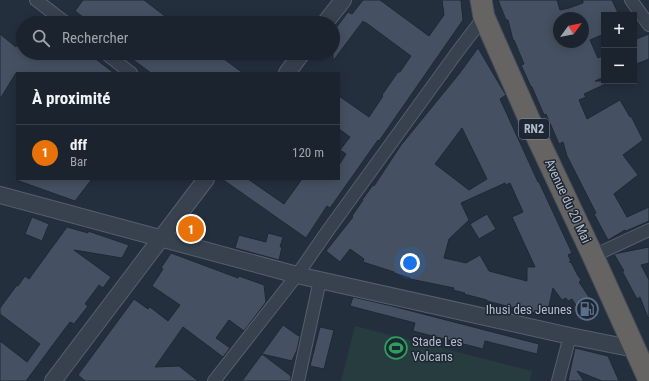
<!DOCTYPE html>
<html lang="fr">
<meta charset="utf-8">
<style>
body{margin:0;font-family:"Roboto Condensed",sans-serif;background:#242b36;color:#f1f3f6}
.controls{position:absolute;right:12px;top:12px;display:grid;overflow:hidden;border-radius:0px;box-shadow:0 2px 10px #0003}
.controls button{width:36px;height:36px;display:grid;place-items:center;padding:0;border:0;border-bottom:1px solid #39404a;background:#1b232e;color:#f1f3f6;font:20px sans-serif}
.compass{position:absolute;left:553px;top:12px;width:36px;height:36px;border-radius:50%;background:#1b232e;box-shadow:0 2px 10px #0003;rotate:57deg}
.you{position:absolute;left:410px;top:263px;width:14px;height:14px;margin:-10px;border:3px solid #fff;border-radius:50%;background:#1a73e8;box-shadow:0 0 0 6px #1a73e833}
.badge{display:grid;place-items:center;width:26px;height:26px;border-radius:50%;background:#8c9099;color:#fff;font-size:13px;font-weight:700}
.pin{position:absolute;translate:-50% -50%;border:2px solid #fff;box-shadow:0 1px 4px #0006}
.list{margin:0;padding:0;list-style:none}
h2{display:flex;justify-content:space-between;align-items:center;height:52px;margin:0;padding:0 16px;font-size:17px}
h2 small{font-size:13px;font-weight:400;color:#a0a4aa}
.list li{display:grid;grid-template-columns:26px 1fr auto;gap:12px;align-items:center;box-sizing:border-box;height:56px;padding:0 16px;border-top:1px solid #39404a}
.list b{display:block;font-size:15px;white-space:nowrap}
.list p{margin:0;font-size:13px;white-space:nowrap;color:#a0a4aa}
.list em{font-size:13px;font-style:normal;color:#a0a4aa}
.icon{flex:none;width:22px;height:22px;fill:none;stroke:currentColor;stroke-width:2;stroke-linecap:round;stroke-linejoin:round}
.map{position:relative;flex:none;width:649px;height:381px;overflow:hidden}
.search{position:absolute;background:#1b232e;box-shadow:0 2px 10px #0003;left:16px;top:16px;width:324px;height:44px;display:flex;align-items:center;gap:10px;box-sizing:border-box;padding:0 14px;border-radius:22px;color:#a0a4aa;font-size:15px}
.panel{position:absolute;background:#1b232e;box-shadow:0 2px 10px #0003;left:16px;top:72px;width:324px;height:108px;border-radius:0px}
.map>svg:first-child{display:block}
.green{fill:#263c3f}
.building{fill:#455162;stroke:#1f2835;fill-rule:evenodd}
.lines{fill:none;stroke-linecap:round;stroke-linejoin:round}
.minor-casing{stroke:#565f6c;stroke-width:14}
.tertiary-casing{stroke:#565f6c;stroke-width:18}
.trunk-casing{stroke:#434c59;stroke-width:23}
.minor{stroke:#38414e;stroke-width:12}
.tertiary{stroke:#38414e;stroke-width:16}
.trunk{stroke:#656462;stroke-width:21}
.labels{text-anchor:middle;dominant-baseline:central;stroke-width:3;stroke-linejoin:round;paint-order:stroke}
.shield{fill:#1d2633;stroke:#878f9c;stroke-width:1}
.shield-label{font-size:12px;font-weight:bold;fill:#b4bcc9}
.street-label{font-size:13px;fill:#b4bcc9;stroke:#1d2633}
.poi-label{font-size:13px;fill:#b4bcc9;stroke:#1d2633;text-anchor:end}
</style>
<div class="map">
<svg width="649" height="381" viewBox="0 0 649 381">
<rect width="100%" height="100%" fill="#242f3e"/>
<path class="green" d="M355 326 532 371 530 381H341Z"/>
<path class="building" d="M83 0H144L174 23H91L75 11Z
M363 0H380L429 36 444 15 442 0H461L463 20 379 141 378 140 330 208 327 206 306 238 222 179H248L284 204 302 179H339V165L346 154 340 150 350 137 339 129V96L369 117 383 96 382 95 398 72H400L411 56 365 22V23L363 21 333 61V32L348 12 352 14Z
M498 0H557L560 10 569 8 583 3V0H612L619 15H604V34L590 40 598 58 604 55V77L595 81H612L584 94 586 97 579 100 587 119 620 100 630 117 631 116 643 140 623 155 638 175 614 194 627 217 649 207V221L626 231 625 230 608 240 594 214 596 213 567 156 563 142 559 144 546 114 544 115 532 87H531L521 65 524 64 514 40H513L508 20H506ZM559 18H583V42H559Z
M0 34 16 47 23 38V53H88L114 73H16L0 99Z
M649 34V59L634 65V40Z
M478 48 504 92 506 95 500 99 538 182H539L572 253 568 255 571 261 569 262H571L577 274 581 280 579 282 589 297 590 296 597 317 583 321 579 310 572 299 568 301 566 298 562 300 553 288 547 315 526 311 487 301V300L464 294 465 293 453 290 454 288 410 279V278L394 273V272L363 262 364 259 350 249 340 262 326 251 353 217 352 216 363 200H362L373 185 374 186 401 145 459 74ZM462 128 487 179 469 190 435 164ZM505 183 506 185 510 183 523 212 512 217 535 267H527V281L489 271 480 255 466 263 444 258 449 239 469 220 461 203Z
M124 53H216L243 73H151Z
M16 179H92L75 201 16 180Z
M487 214 496 229 479 239 470 224Z
M32 217 49 224 42 241 25 234Z
M67 227 88 233V231L129 245 122 258 74 250 111 277 103 288 99 285 85 304 88 306 74 324 70 322 26 381H0V341L27 362 40 344 0 314V308L17 285 18 286 25 276 29 279Z
M268 233 283 237 280 247H282L279 260 235 248 239 235 266 242Z
M649 247V263L641 265 649 280V317L648 318 640 297 637 299 622 271H624L614 254Z
M171 253 238 278 239 276 264 285 266 302 244 331 229 320 216 338 230 348 223 357 183 327 155 367 179 366 198 381H85L78 375 134 299 148 309 150 307 168 321 180 305 152 286 163 269 161 268Z
M353 297 392 306 539 344 537 354 485 341 483 349 413 331 415 323 350 306Z
M283 325 297 335 300 336 297 350 292 361 262 354Z
M320 327 334 330 324 369 310 366Z
M575 348 608 356 619 381H602L577 371 584 381H568Z
M262 354 291 376V381H242Z"/>
<g class="lines">
<g class="minor-casing">
<path id="minor" d="M36 0 66 23
M631 0 649 25
M105 53 131 73
M593 256 649 230
M214 381 297 275 329 229 458 51 484 17
M298 381 320 280
M558 381 570 336"/>
</g>
<g class="tertiary-casing">
<path id="tertiary" d="M325 23 343 0
M287 73 302 53
M0 195 297 275 570 336 635 349
M53 381 206 179"/>
</g>
<g class="trunk-casing">
<path id="trunk" d="M481 0 484 17 537 137 593 256 649 380"/>
</g>
<use href="#minor" class="minor"/>
<use href="#tertiary" class="tertiary"/>
<use href="#trunk" class="trunk"/>
</g>
<defs>
<g id="fuel-ring" transform="scale(1.15)"><circle r="9.5" fill="#1d2633" stroke="#5c6f8a" stroke-width="1.5"/><path d="M-5.5-6h7V0h2V4h1.3V-2.5L3-4.5l.8-.8L6-3V5H2.5V1h-1V6h-7ZM-4.2-4.7v3.2H.2V-4.7Z" fill="#5c6f8a"/></g>
<g id="stadium-ring" transform="scale(1.15)"><circle r="9.5" fill="#1d2633" stroke="#2e9e5b" stroke-width="1.5"/><path d="M0-5a6.5 5 0 1 0 0 10a6.5 5 0 1 0 0-10ZM-3.5-1.8h7v3.6h-7Z" fill="#2e9e5b"/></g>
</defs>
<g fill-rule="evenodd">
<use href="#fuel-ring" x="587" y="309"/>
<use href="#stadium-ring" x="396" y="348"/>
</g>
<g class="labels">
<rect class="shield" x="519" y="119" width="30" height="20" rx="3"/>
<g class="shield-label">
<text x="534" y="129">RN2</text>
</g>
<g class="street-label">
<text transform="translate(568 201) rotate(65)">Avenue du 20 Mai</text>
</g>
<g class="poi-label">
<text x="572" y="309">Ihusi des Jeunes</text>
<text x="412" y="341" text-anchor="start">Stade Les<tspan x="412" dy="15">Volcans</tspan></text>
</g>
</g>
</svg>
<div class="controls">
<button>+</button>
<button>−</button>
</div>
<svg class="compass" viewBox="-18 -18 36 36"><path d="M0-13l5 13h-10z" fill="#e53935"/><path d="M0 13l5-13h-10z" fill="#a0a4aa"/></svg>
<div class="you"></div>
<div class="pin badge" style="left:191px;top:229px;background:#e8710a">1</div>
<div class="search"><svg class="icon" aria-label="search" viewBox="0 0 24 24"><circle cx="10" cy="10" r="6"/><path d="M15 15l6 6"/></svg>Rechercher</div>
<section class="panel">
<h2>À proximité<small></small></h2>
<ul class="list">
<li><span class="badge" style="background:#e8710a">1</span><div><b>dff</b><p>Bar</p></div><em>120 m</em></li>
</ul>
</section>
</div>
